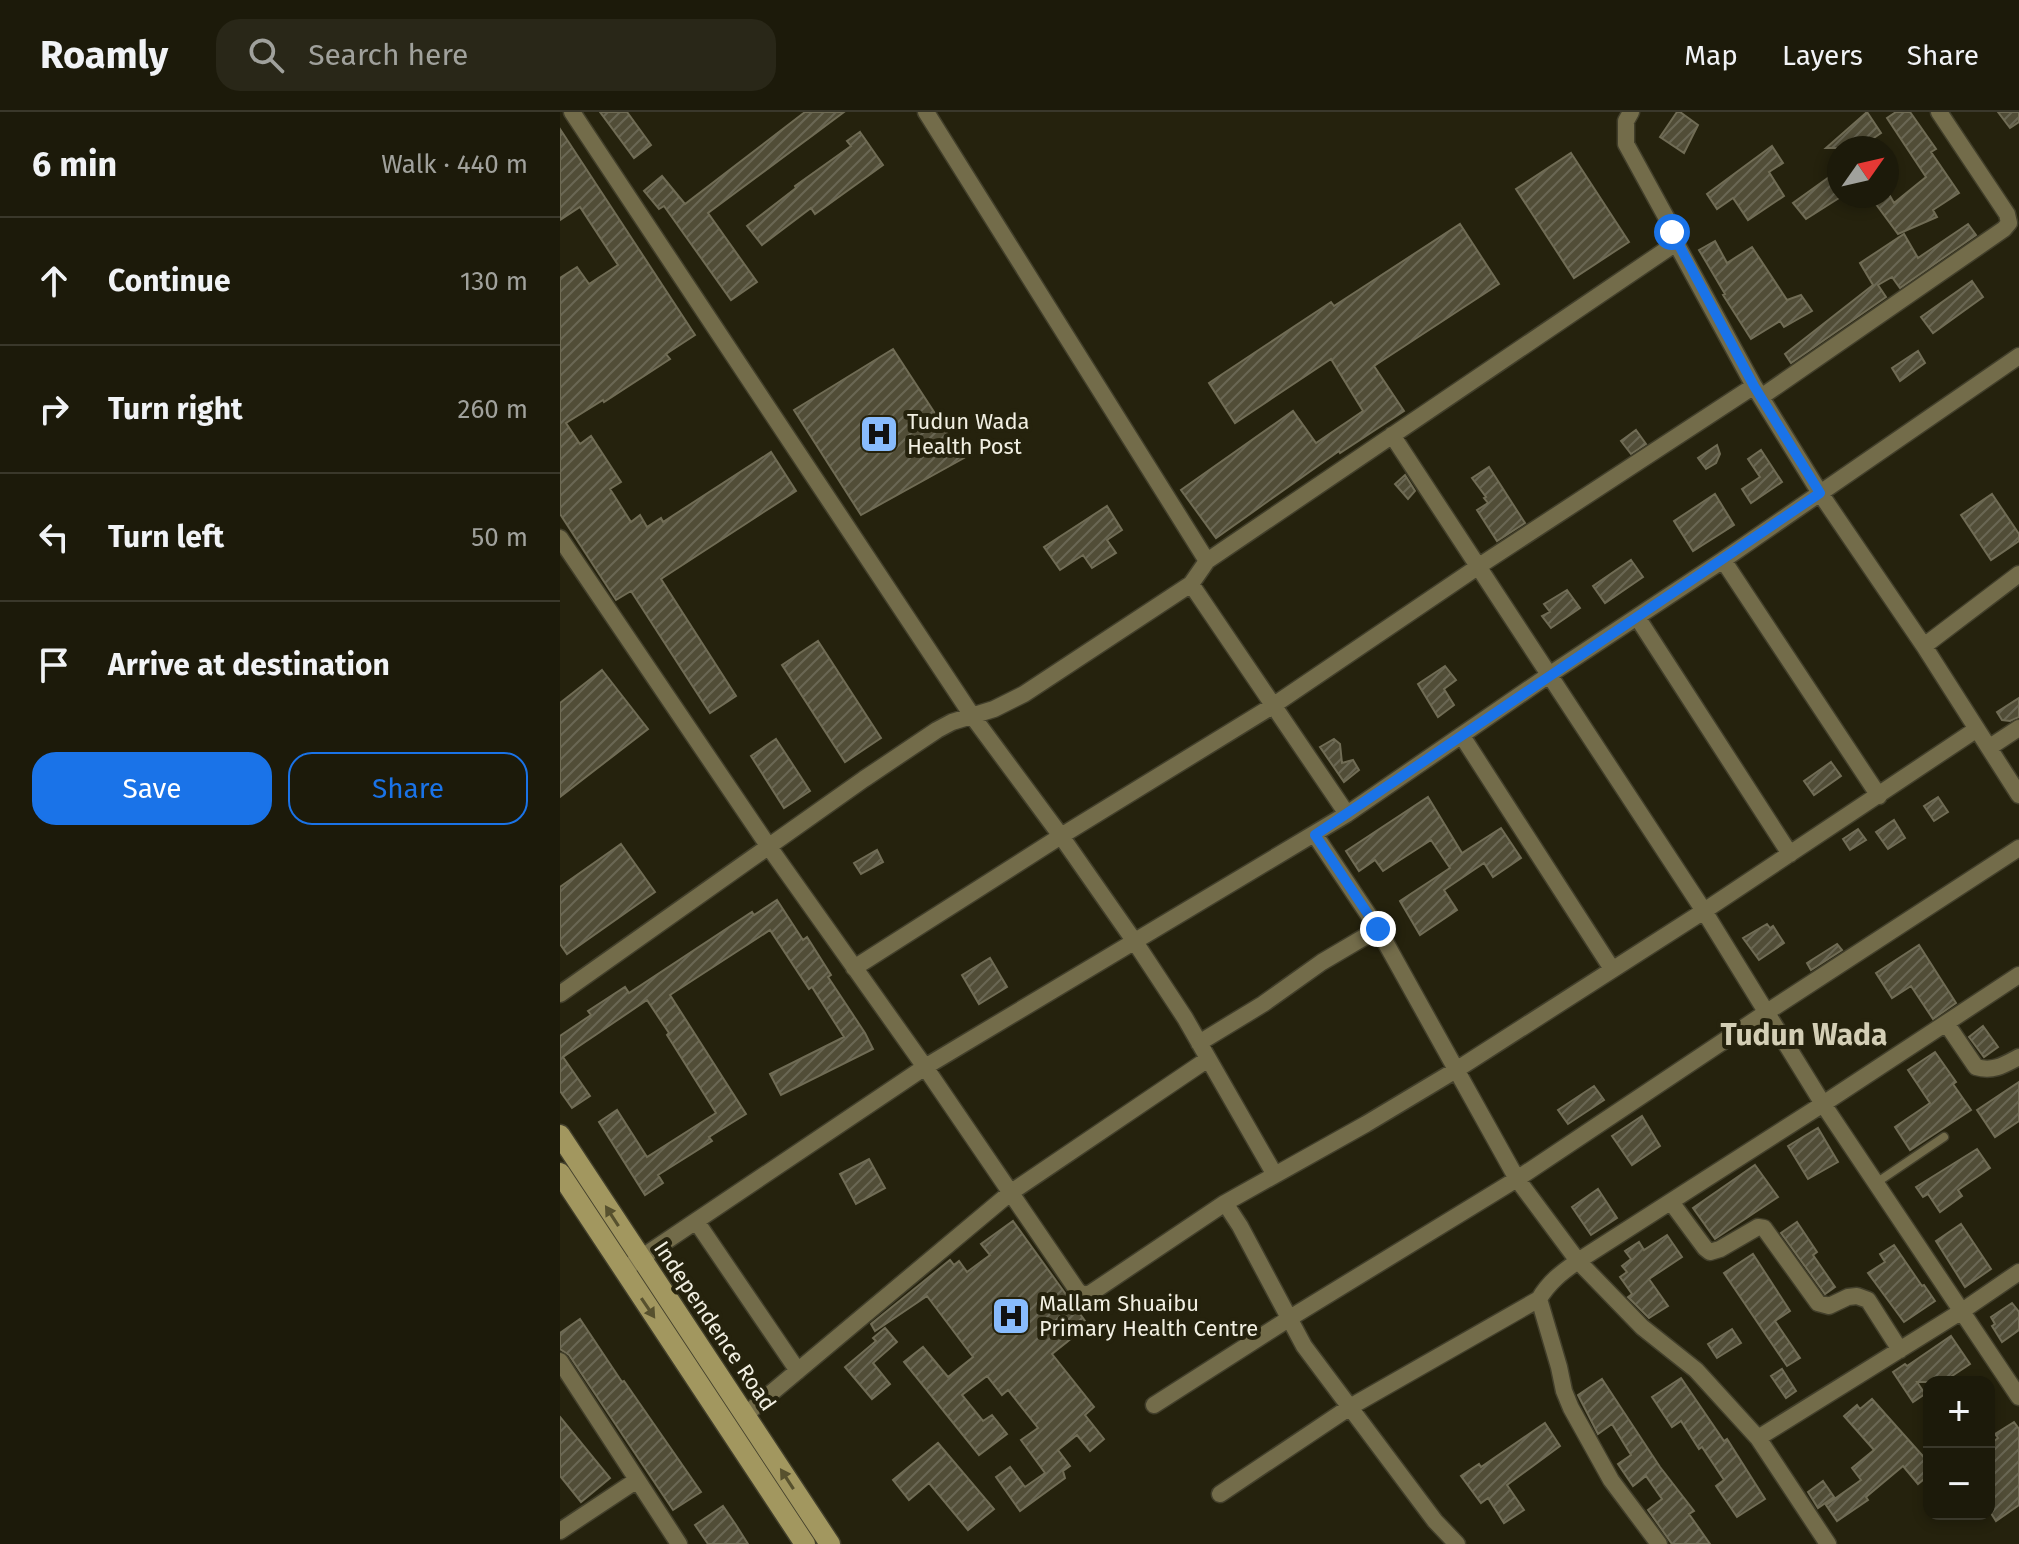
<!DOCTYPE html>
<meta charset="utf-8">
<style>
body{margin:0;font-family:"Fira Sans",sans-serif;background:#292718;color:#f1f3f6}
.controls{position:absolute;right:24px;bottom:24px;display:grid;overflow:hidden;border-radius:16px;box-shadow:0 4px 12px #0003}
.controls button{width:72px;height:72px;display:grid;place-items:center;padding:0;border:0;border-bottom:2px solid #3a382b;background:#1c1a0a;color:#f1f3f6;font:40px sans-serif}
.compass{position:absolute;left:1267px;top:24px;width:72px;height:72px;border-radius:50%;background:#1c1a0a;box-shadow:0 4px 12px #0003;rotate:56deg}
.stop{position:absolute;width:24px;height:24px;margin:-18px;border:6px solid #1a73e8;border-radius:50%;background:#fff}
.stop.end{background:#1a73e8;border-color:#fff;box-shadow:0 2px 8px #0008}
.list{margin:0;padding:0;list-style:none}
h2{display:flex;justify-content:space-between;align-items:center;height:104px;margin:0;padding:0 32px;font-size:34px}
h2 small{font-size:26px;font-weight:400;color:#a0a19c}
.list li{display:grid;grid-template-columns:52px 1fr auto;gap:24px;align-items:center;box-sizing:border-box;height:128px;padding:0 32px;border-top:2px solid #3a382b}
.list b{display:block;font-size:30px;white-space:nowrap}
.list em{font-size:26px;font-style:normal;color:#a0a19c}
.actions{display:flex;gap:16px;padding:24px 32px}
.actions a{flex:1;padding:18px 0;border:2px solid #1a73e8;border-radius:24px;text-align:center;font-size:28px;color:#1a73e8}
.actions .main{background:#1a73e8;color:#fff}
.icon{flex:none;width:44px;height:44px;fill:none;stroke:currentColor;stroke-width:2;stroke-linecap:round;stroke-linejoin:round}
.map{position:relative;flex:none;width:1459px;height:1432px;overflow:hidden}
header{display:flex;align-items:center;gap:48px;box-sizing:border-box;height:112px;padding:0 40px;background:#1c1a0a;border-bottom:2px solid #3a382b}
header strong{font-size:38px}
nav{display:flex;gap:44px;margin-inline-start:auto;font-size:28px}
.search{width:560px;height:72px;background:#292718;display:flex;align-items:center;gap:20px;box-sizing:border-box;padding:0 28px;border-radius:24px;color:#a0a19c;font-size:30px}
main{display:flex}
aside{flex:1;background:#1c1a0a}
.map>svg:first-child{display:block}
.building{fill:url(#building-hatch);stroke:#706c55;stroke-width:2}
.lines{fill:none;stroke-linecap:round;stroke-linejoin:round}
.lane-casing{stroke:#423f2b;stroke-width:11}
.street-casing{stroke:#423f2b;stroke-width:19}
.secondary-casing{stroke:#423f2b;stroke-width:23}
.lane{stroke:#736c4a;stroke-width:8}
.street{stroke:#736c4a;stroke-width:16}
.secondary{stroke:#a2975f;stroke-width:20}
.oneway{fill:#57512e}
.route{stroke:#1a73e8;stroke-width:10}
.labels{text-anchor:middle;dominant-baseline:central;stroke-width:8;stroke-linejoin:round;paint-order:stroke}
.poi-label{font-size:22px;fill:#f1efe2;stroke:#25220d;text-anchor:start}
.street-label{font-size:22px;fill:#f1efe2;stroke:#25220d}
.district-label{font-size:30px;font-weight:bold;fill:#d3ceb5;stroke:#25220d}
</style>
<header>
<strong>Roamly</strong>
<div class="search"><svg class="icon" aria-label="search" viewBox="0 0 24 24"><circle cx="10" cy="10" r="6"/><path d="M15 15l6 6"/></svg>Search here</div>
<nav><a>Map</a><a>Layers</a><a>Share</a></nav>
</header>
<main>
<aside>
<h2>6 min<small>Walk · 440 m</small></h2>
<ul class="list">
<li><svg class="icon" aria-label="ahead" viewBox="0 0 24 24"><path d="M12 20V5M6 11l6-6 6 6"/></svg><div><b>Continue</b></div><em>130 m</em></li>
<li><svg class="icon" aria-label="right" viewBox="0 0 24 24"><path d="M7 20v-9h11M14 6l5 5-5 5"/></svg><div><b>Turn right</b></div><em>260 m</em></li>
<li><svg class="icon" aria-label="left" viewBox="0 0 24 24"><path d="M17 20v-9H6M10 6l-5 5 5 5"/></svg><div><b>Turn left</b></div><em>50 m</em></li>
<li><svg class="icon" aria-label="arrive" viewBox="0 0 24 24"><path d="M6 21V4h12l-3 4 3 4H6"/></svg><div><b>Arrive at destination</b></div></li>
</ul>
<div class="actions"><a class="main">Save</a><a>Share</a></div>
</aside>
<div class="map">
<svg width="1459" height="1432" viewBox="0 0 1459 1432">
<defs>
<pattern id="building-hatch" width="6" height="6" patternUnits="userSpaceOnUse" patternTransform="scale(2)"><rect width="6" height="6" fill="#514d37"/><path d="M-1 1l2-2M0 6l6-6M5 7l2-2" fill="none" stroke="#6a6754"/></pattern>
</defs>
<rect width="100%" height="100%" fill="#25220d"/>
<path class="building" d="M40 0H67L91 33 74 46Z
M245 0H284L148 101 197 170 171 188 104 94 99 97 84 79 102 64 125 92Z
M1117 0H1120L1138 13 1124 41 1100 25Z
M1307 0 1321 21 1299 36H1266Z
M1336 0H1350L1376 37 1371 40 1399 81 1373 98 1377 105 1338 122 1310 84H1330L1334 91 1366 65 1327 6Z
M1438 0H1459V10L1450 16Z
M0 17 135 223 106 242 110 247 44 290 43 288 6 311 20 332 31 324 61 370 50 377 71 410 80 403 87 415 101 406 103 410 211 340 236 379 101 467 176 584 150 601 71 479 56 488 0 402V166L17 155 29 172 58 153 20 95 0 108Z
M300 20 323 53 255 102 251 96 202 133 187 114 236 76 235 74 291 34 287 29Z
M1212 34 1223 51 1209 60 1224 84 1188 108 1173 86 1157 97 1147 82Z
M1011 41 1069 130 1014 166 956 77Z
M1279 58V86L1246 107 1233 91Z
M900 112 939 172 814 254 844 299 780 341 779 339 656 426 621 378 733 299 756 331 803 299 771 247 675 311 649 271 771 190 774 194Z
M1408 112 1416 123 1340 176 1332 165 1318 173 1326 185 1231 251 1225 242 1313 173 1300 151 1344 122 1358 146Z
M1155 129 1167 151 1192 135 1227 188 1241 183 1252 199 1224 215 1220 209 1191 227 1163 183 1165 182 1139 138Z
M1412 169 1423 185 1373 221 1361 205Z
M333 237 404 346 301 403 234 298Z
M1358 239 1365 251 1340 269 1332 256Z
M1076 318 1086 332 1071 342 1061 329Z
M1157 333 1160 342 1156 351 1146 357 1138 346Z
M1201 338 1222 370 1191 391 1182 377 1200 365 1188 347Z
M929 355 965 411 937 429 917 398 928 391 924 386 926 385 912 366Z
M845 363 855 379 848 387 835 372Z
M1155 382 1174 413 1133 439 1114 409Z
M1432 382 1459 422V429L1431 448 1401 403Z
M547 394 562 418 547 428 556 441 532 456 523 443 500 458 484 435Z
M1071 448 1083 465 1045 491 1033 474Z
M1007 478 1020 496 991 516 982 504 990 500 984 492Z
M258 529 321 626 285 650 222 553Z
M885 554 896 568 884 577 894 593 878 605 858 572Z
M42 558 88 617 0 685V591Z
M1459 586V605L1450 609 1442 608 1437 600Z
M216 627 250 679 224 696 191 644Z
M774 627 780 632 782 651 793 648 799 658 784 670 760 635Z
M1271 650 1281 664 1254 683 1244 669Z
M868 685 902 741 941 716 961 746 933 765 924 751 884 778 897 798 860 823 840 789 890 756 871 728 823 759 815 748 799 759 786 739Z
M1378 685 1388 700 1374 709 1364 694Z
M1334 708 1345 726 1328 737 1316 720Z
M1298 717 1306 728 1290 738 1283 727Z
M61 732 95 780 7 842 0 832V775Z
M317 738 323 750 301 762 294 751Z
M217 788 243 828 247 825 271 863 268 865 305 921 313 937 221 983 210 962 284 925 252 875 249 877 210 818 110 883 186 1002 149 1025 152 1029 98 1063 103 1071 85 1083 39 1010 57 998 87 1045 156 1001 107 923 109 921 87 888 3 945 30 984 12 996 0 979V924L31 903 28 899 65 875 69 881 192 800 194 803Z
M1207 812 1210 816 1213 814 1224 831 1199 848 1183 826Z
M1277 832 1282 838 1251 858 1247 851Z
M1359 833 1396 891 1373 907 1351 874 1332 886 1316 861Z
M430 846 447 875 419 892 402 863Z
M1423 914 1438 935 1424 945 1409 925Z
M1375 940 1396 970 1393 972 1411 998 1350 1038 1335 1015 1370 991 1348 958Z
M1459 970V1009L1435 1025 1417 998Z
M1034 974 1044 988 1008 1012 998 998Z
M1082 1004 1100 1034 1072 1053 1052 1024Z
M1258 1016 1278 1050 1248 1067 1228 1034Z
M1417 1037 1430 1056 1398 1078 1402 1084 1380 1100 1368 1082 1363 1085 1356 1075Z
M309 1047 325 1076 296 1092 280 1062Z
M1195 1053 1218 1085 1155 1127 1133 1096Z
M1038 1077 1057 1106 1031 1123 1012 1095Z
M453 1109 528 1213 492 1242 534 1295 525 1303 544 1327 530 1339 517 1323 498 1338 510 1354 503 1359 505 1366 460 1399 436 1365 450 1355 465 1375 485 1361 461 1328 478 1316 448 1278 442 1283 427 1264 402 1283 423 1309 432 1303 447 1322 419 1343 344 1250 363 1235 388 1265 413 1245 367 1184 315 1219 311 1212 390 1148 394 1153 399 1149 407 1160 430 1143 421 1132Z
M1237 1110 1257 1140 1253 1143 1275 1175 1265 1182 1221 1121Z
M1401 1112 1431 1157 1405 1175 1376 1129Z
M1107 1123 1122 1145 1089 1167 1108 1194 1089 1206 1068 1185 1072 1182 1060 1165 1067 1160 1062 1154 1071 1147 1065 1139 1079 1130 1084 1138Z
M1334 1133 1362 1174 1364 1173 1375 1189 1344 1210 1308 1161 1325 1150 1320 1142Z
M1193 1142 1230 1199 1215 1209 1240 1246 1227 1254 1164 1161Z
M1452 1191 1459 1200V1218L1442 1230 1432 1214 1435 1212 1431 1205Z
M20 1207 62 1270 64 1269 141 1380 113 1398 9 1243 0 1237V1221Z
M325 1216 337 1230 313 1251 330 1272 312 1287 285 1255 316 1229 313 1226Z
M1172 1217 1181 1231 1157 1246 1148 1232Z
M1391 1224 1410 1252 1383 1270H1357L1365 1282 1353 1290 1333 1260 1345 1252 1347 1254Z
M1222 1257 1236 1279 1226 1286 1211 1264Z
M1121 1266 1164 1329 1167 1327 1205 1387 1177 1405 1156 1374 1164 1368 1142 1335 1139 1337 1121 1309 1112 1315 1092 1285Z
M1042 1267 1100 1355 1134 1399 1129 1402 1150 1432H1112L1088 1398 1102 1387 1086 1364 1073 1374 1058 1352 1071 1343 1052 1312 1038 1322 1018 1283Z
M1312 1287 1369 1351V1363L1358 1372 1343 1354 1306 1385 1308 1388 1277 1409 1266 1393 1301 1368 1292 1356 1314 1338 1284 1304 1297 1293 1300 1297Z
M0 1305 50 1366 21 1390 0 1364Z
M1454 1310 1459 1317V1393L1436 1409 1429 1398V1333L1438 1326 1435 1322Z
M985 1311 1000 1334 947 1373 964 1398 944 1411 928 1386 921 1391 901 1364 919 1352 921 1355Z
M378 1331 434 1397 408 1418 369 1371 349 1388 333 1368Z
M1263 1369 1274 1385 1258 1396 1248 1380Z
M163 1394 176 1413 188 1432H148L135 1413Z"/>
<g class="lines">
<g class="lane-casing">
<path id="lane" d="M1316 1071 1384 1025"/>
</g>
<g class="street-casing">
<path id="street" d="M12 0 413 605 501 724 575 830 625 906 715 1063
M366 0 647 449
M1071 0 1066 9V32L1106 105 1116 131 1194 274 1260 381 1364 534 1459 683
M1201 285 1444 117 1449 111 1447 102 1379 0
M832 323 1144 799 1263 992 1459 1285
M0 426 209 735 365 955 517 1178 522 1183 531 1181 665 1091 806 1012 896 958 1144 799 1417 617
M1163 448 1319 684
M631 472 787 702
M1077 505 1230 742
M1364 534 1459 462
M902 624 1052 857
M1430 635 1459 616
M755 723 818 817 957 1067 1018 1149 1082 1215 1136 1258 1198 1326 1268 1432
M294 856 501 724 714 593 919 454 1194 274
M0 882 304 667 377 618 392 610 434 597 464 582 631 472 647 449 1116 131
M1386 911 1416 955C1433 960 1444 953 1459 945
M639 931 703 892 762 850 818 817
M1111 1090 1145 1136 1150 1140 1160 1137 1198 1115 1204 1116 1258 1191 1269 1194 1288 1185 1297 1184 1308 1188 1340 1238
M665 1091 680 1114 744 1234 875 1409 897 1432
M136 1109 238 1259
M72 1152 365 955 787 702 989 563 1163 448 1459 244
M979 1187 999 1255 1004 1279 1011 1296 1051 1368 1099 1432
M0 1249 119 1432
M594 1293 730 1206 957 1067 1207 900 1459 736
M185 1303 450 1081 648 947
M1198 1326 1402 1199 1459 1160
M660 1382 790 1295 979 1187C989 1170 1002 1160 1018 1149L1263 992 1459 863
M0 1419 77 1368"/>
</g>
<g class="secondary-casing">
<path id="secondary" d="M0 1023 270 1432
M0 1061 245 1432"/>
</g>
<use href="#lane" class="lane"/>
<use href="#street" class="street"/>
<use href="#secondary" class="secondary"/>
</g>
<defs><path id="oneway-solid" d="M-6-.8H1V-3.2L6.5 0L1 3.2V.8H-6Z" transform="scale(2)"/></defs>
<g class="oneway">
<use href="#oneway-solid" transform="translate(52 1104) rotate(-123)"/>
<use href="#oneway-solid" transform="translate(88 1196) rotate(56)"/>
<use href="#oneway-solid" transform="translate(227 1367) rotate(-123)"/>
</g>
<g class="lines">
<path class="route" d="M818 817 755 723 1260 381 1194 274 1112 120"/>
</g>
<defs>
<g id="hospital-square" transform="scale(2)"><rect x="-9" y="-9" width="18" height="18" rx="4" fill="#88bbfc" stroke="#25220d"/><path d="M-5-5h3v3.5h4V-5h3V5h-3V1.5h-4V5h-3Z" fill="#111"/></g>
</defs>
<g fill-rule="evenodd">
<use href="#hospital-square" x="319" y="322"/>
<use href="#hospital-square" x="451" y="1204"/>
</g>
<g class="labels">
<g class="poi-label">
<text x="347" y="309">Tudun Wada<tspan x="347" dy="25">Health Post</tspan></text>
<text x="479" y="1191">Mallam Shuaibu<tspan x="479" dy="25">Primary Health Centre</tspan></text>
</g>
<g class="street-label">
<text transform="translate(155 1214) rotate(56)">Independence Road</text>
</g>
<g class="district-label">
<text x="1244" y="923">Tudun Wada</text>
</g>
</g>
</svg>
<div class="controls">
<button>+</button>
<button>−</button>
</div>
<svg class="compass" viewBox="-18 -18 36 36"><path d="M0-13l5 13h-10z" fill="#e53935"/><path d="M0 13l5-13h-10z" fill="#a0a19c"/></svg>
<div class="stop" style="left:1112px;top:120px"></div>
<div class="stop end" style="left:818px;top:817px"></div>
</div>
</main>
